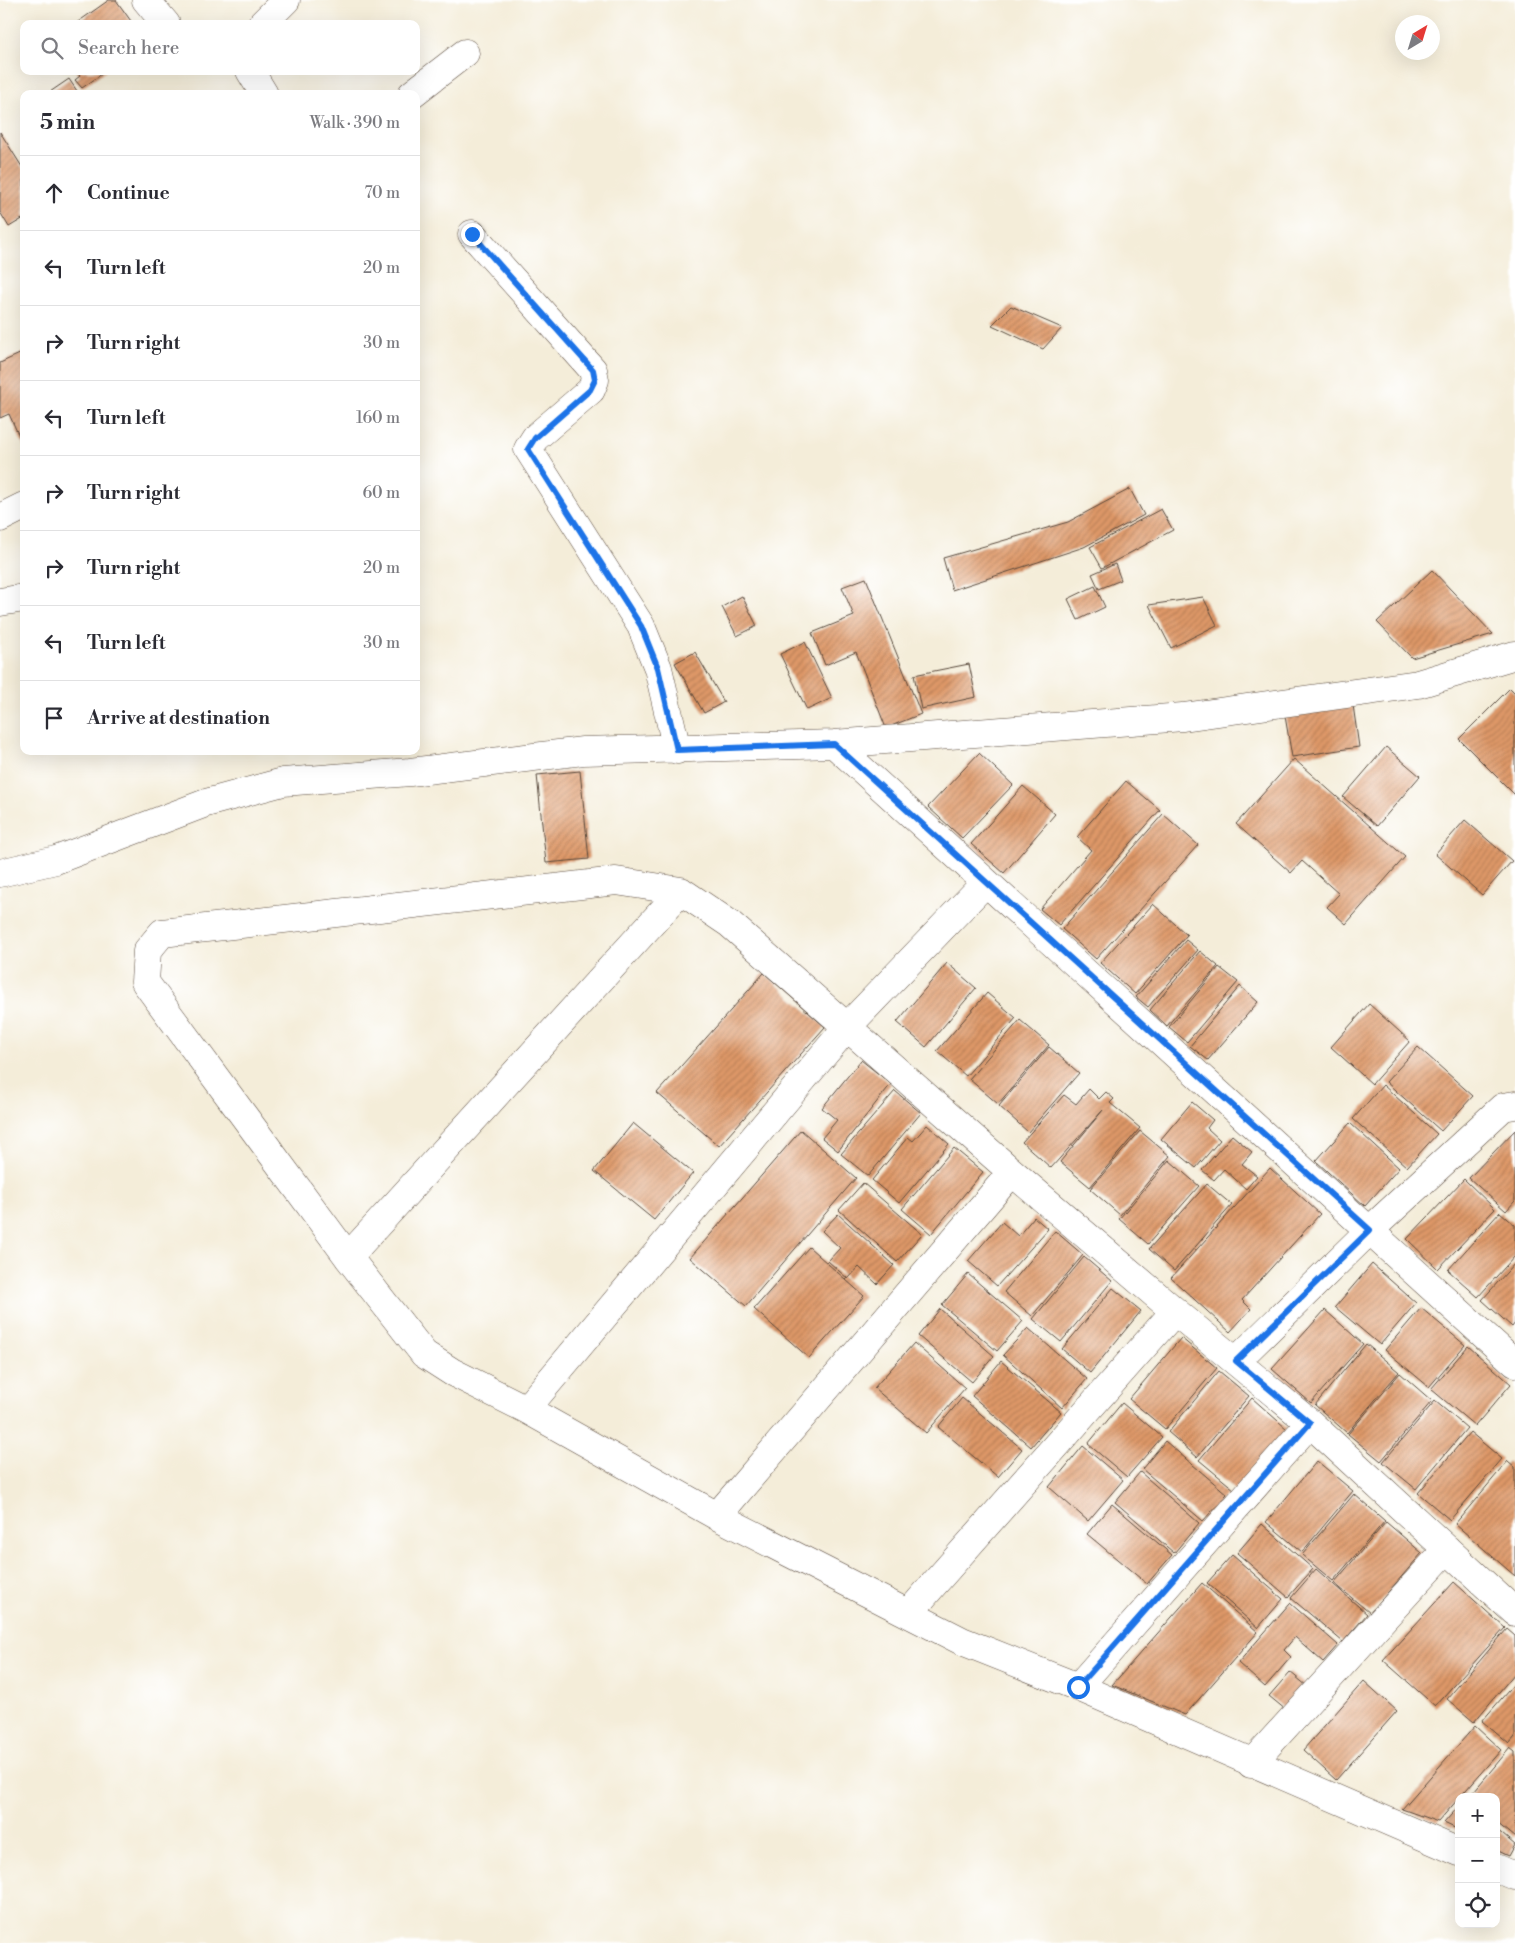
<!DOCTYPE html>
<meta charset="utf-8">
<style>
body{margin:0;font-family:"Libre Bodoni",serif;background:#f2f2f3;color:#2b2b33}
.controls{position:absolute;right:15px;bottom:15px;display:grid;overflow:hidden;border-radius:10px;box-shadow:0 5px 20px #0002}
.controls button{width:45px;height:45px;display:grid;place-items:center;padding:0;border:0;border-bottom:1px solid #e1e1e2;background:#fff;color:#2b2b33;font:25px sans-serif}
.compass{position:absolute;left:1395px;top:15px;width:45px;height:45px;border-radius:50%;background:#fff;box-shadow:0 5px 20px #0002;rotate:38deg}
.stop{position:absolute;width:15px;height:15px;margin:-11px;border:4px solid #1a73e8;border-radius:50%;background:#fff}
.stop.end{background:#1a73e8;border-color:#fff;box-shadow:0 1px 5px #0008}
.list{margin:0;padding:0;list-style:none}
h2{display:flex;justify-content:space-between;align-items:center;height:65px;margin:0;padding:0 20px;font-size:21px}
h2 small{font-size:16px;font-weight:400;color:#7c7c81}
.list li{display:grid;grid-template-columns:32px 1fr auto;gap:15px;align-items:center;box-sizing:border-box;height:75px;padding:0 20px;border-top:1px solid #e1e1e2}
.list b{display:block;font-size:19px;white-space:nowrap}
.list em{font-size:16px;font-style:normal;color:#7c7c81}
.icon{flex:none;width:28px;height:28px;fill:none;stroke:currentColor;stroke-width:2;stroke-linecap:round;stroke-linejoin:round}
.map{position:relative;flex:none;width:1515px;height:1943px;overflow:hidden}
.search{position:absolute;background:#fff;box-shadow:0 5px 20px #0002;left:20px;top:20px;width:400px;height:55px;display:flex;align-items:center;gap:12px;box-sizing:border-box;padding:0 18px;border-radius:10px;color:#7c7c81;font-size:19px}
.panel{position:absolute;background:#fff;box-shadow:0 5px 20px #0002;left:20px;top:90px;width:400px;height:665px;border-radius:10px}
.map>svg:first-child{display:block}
.building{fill:url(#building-hatch)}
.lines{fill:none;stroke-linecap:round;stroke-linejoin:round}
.minor-casing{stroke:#57473a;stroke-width:29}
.minor{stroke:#fff;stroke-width:28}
.route{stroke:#1a73e8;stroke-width:6}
</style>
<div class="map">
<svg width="1515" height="1943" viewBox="0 0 1515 1943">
<defs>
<pattern id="building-hatch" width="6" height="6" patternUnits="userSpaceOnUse" patternTransform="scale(1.25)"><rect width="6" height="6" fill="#de9868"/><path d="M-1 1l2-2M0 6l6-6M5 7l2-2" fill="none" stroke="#b57c55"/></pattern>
</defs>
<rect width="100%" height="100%" fill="#fff"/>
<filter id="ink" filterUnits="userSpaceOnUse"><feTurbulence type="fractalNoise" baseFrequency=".02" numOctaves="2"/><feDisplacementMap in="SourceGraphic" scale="10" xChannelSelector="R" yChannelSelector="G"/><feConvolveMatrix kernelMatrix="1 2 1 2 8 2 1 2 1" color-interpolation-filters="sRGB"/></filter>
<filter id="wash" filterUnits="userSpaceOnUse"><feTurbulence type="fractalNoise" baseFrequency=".0096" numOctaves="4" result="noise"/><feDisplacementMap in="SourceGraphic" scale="20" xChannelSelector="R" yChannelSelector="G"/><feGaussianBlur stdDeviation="1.12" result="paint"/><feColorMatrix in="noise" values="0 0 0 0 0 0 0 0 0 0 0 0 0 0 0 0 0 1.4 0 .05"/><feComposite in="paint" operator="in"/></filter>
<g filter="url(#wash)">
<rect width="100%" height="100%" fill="#f4edd9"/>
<g id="blocks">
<path class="building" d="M109 0H116L133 24H75Z
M76 71H106L82 88 75 80 80 76Z
M69 79 79 94H47Z
M0 132 24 170V218L9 227 0 212Z
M1011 306 1062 328 1043 349 992 325Z
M24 352V447L9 414 0 418V363Z
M1130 489 1144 515 1084 547 952 590 943 558 1068 522Z
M1161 509 1173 530 1102 568 1090 547Z
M1115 564 1121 580 1099 589 1092 574Z
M1432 570 1493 634 1412 658 1377 622Z
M866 578 921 714 886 728 856 652 825 665 812 633 854 616 842 587Z
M1095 586 1105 607 1078 620 1068 599Z
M742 596 757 626 737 636 722 607Z
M1203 597 1217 625 1171 648 1149 605Z
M805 642 832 698 807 710 780 654Z
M695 652 724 702 704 713 675 663Z
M969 664 976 697 921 709 914 675Z
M1510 688 1515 693V795L1459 739Z
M1353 705 1359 747 1292 757 1285 716Z
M1386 747 1420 776 1377 826 1343 797Z
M979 753 1013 785 962 838 928 807Z
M1294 759 1405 857 1346 924 1327 907 1339 894 1302 861 1291 873 1236 824Z
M580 771 589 859 546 863 537 775Z
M1126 781 1160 810 1059 925 1040 909 1091 850 1077 837Z
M1023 786 1055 814 1004 873 971 844Z
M1163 814 1198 845 1096 959 1062 929Z
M1465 820 1512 861 1482 895 1435 854Z
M1153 904 1187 935 1135 994 1100 963Z
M1186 940 1198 950 1148 1007 1136 997Z
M1200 951 1218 966 1167 1026 1150 1010Z
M947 963 976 988 926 1047 897 1022Z
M1219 967 1238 982 1187 1042 1169 1027Z
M764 973 825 1027 719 1146 657 1093Z
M1240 986 1258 1002 1208 1060 1190 1046Z
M987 993 1016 1018 966 1076 937 1051Z
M1369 1004 1410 1041 1372 1084 1331 1047Z
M1020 1020 1049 1045 998 1104 969 1079Z
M1049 1047 1079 1073 1028 1132 999 1106Z
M1418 1047 1473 1096 1441 1131 1386 1082Z
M861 1060 891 1084 838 1151 822 1138 837 1120 822 1108Z
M1383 1085 1437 1134 1407 1167 1353 1119Z
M1089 1089 1099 1099 1106 1092 1114 1099 1110 1103 1140 1128 1090 1187 1060 1162 1103 1110 1051 1168 1022 1142 1064 1095 1076 1104Z
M895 1091 921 1113 868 1176 841 1154Z
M1192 1102 1213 1120 1207 1128 1220 1140 1196 1168 1161 1139Z
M633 1123 693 1173 654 1220 594 1171Z
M1350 1123 1399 1168 1365 1206 1316 1161Z
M927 1125 949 1144 899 1203 872 1180 908 1137 913 1141Z
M801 1130 856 1178 746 1306 690 1258Z
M1515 1130V1201L1506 1211 1469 1178Z
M1140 1131 1170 1156 1120 1215 1090 1189Z
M1232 1135 1252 1152 1242 1164 1257 1176 1246 1189 1224 1169 1214 1180 1202 1170Z
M954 1148 983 1172 931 1234 902 1209Z
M1169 1160 1199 1186 1148 1244 1119 1219Z
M1270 1168 1320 1214 1242 1300 1251 1309 1230 1332 1171 1278Z
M1464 1179 1495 1209 1438 1269 1407 1239Z
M863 1183 922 1234 897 1262 839 1210Z
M1207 1184 1232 1205 1174 1271 1149 1249Z
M1500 1212 1515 1225V1256L1478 1297 1448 1270Z
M838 1214 894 1265 877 1284 859 1267 848 1279 828 1261 840 1248 822 1231Z
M1034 1217 1048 1229 997 1286 968 1261 1002 1222 1018 1236Z
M1055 1231 1083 1255 1032 1316 1004 1292Z
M809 1247 864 1296 809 1358 754 1309Z
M1084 1257 1112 1281 1061 1342 1033 1319Z
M1515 1263V1323L1512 1327 1482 1300Z
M1372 1264 1416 1303 1380 1345 1335 1307Z
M968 1274 1023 1321 997 1351 942 1305Z
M1113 1288 1141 1311 1090 1373 1062 1349Z
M1421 1308 1465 1345 1429 1387 1385 1350Z
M940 1309 994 1356 972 1382 918 1336Z
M1325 1310 1363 1344 1311 1403 1272 1369Z
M1028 1328 1087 1379 1062 1408 1003 1355Z
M1181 1338 1217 1368 1165 1429 1129 1399Z
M914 1343 965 1388 926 1433 874 1388Z
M1366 1344 1399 1372 1347 1433 1315 1405Z
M1468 1346 1511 1384 1475 1426 1431 1389Z
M1001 1361 1061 1412 1031 1447 972 1396Z
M1219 1371 1249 1396 1197 1457 1168 1432Z
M1400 1373 1432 1401 1381 1461 1348 1434Z
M962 1398 1022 1449 998 1477 938 1427Z
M1252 1398 1287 1429 1235 1490 1199 1460Z
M1435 1401 1467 1428 1416 1489 1383 1462Z
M1122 1403 1162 1437 1127 1477 1088 1444Z
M1470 1432 1502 1459 1450 1520 1418 1493Z
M1165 1441 1227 1494 1203 1521 1142 1469Z
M1083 1446 1123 1480 1088 1521 1049 1487Z
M1317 1461 1353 1491 1302 1552 1266 1522Z
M1508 1461 1515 1467V1576L1455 1524Z
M1140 1472 1199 1523 1174 1553 1115 1502Z
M1354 1494 1385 1521 1333 1581 1302 1555Z
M1112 1504 1172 1555 1147 1584 1087 1534Z
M1386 1522 1422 1553 1370 1613 1334 1583Z
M1262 1524 1313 1569 1288 1597 1237 1553Z
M1232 1555 1283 1599 1258 1628 1207 1583Z
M1316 1569 1367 1614 1343 1642 1291 1598Z
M1454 1582 1505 1628 1435 1706 1383 1660Z
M1202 1583 1258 1632 1185 1715 1112 1685Z
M1290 1603 1338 1645 1323 1662 1295 1637 1284 1650 1291 1657 1265 1687 1238 1663Z
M1507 1629 1515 1636V1673L1474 1722 1447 1699Z
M1290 1672 1307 1686 1286 1710 1269 1696Z
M1364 1681 1397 1711 1336 1780 1303 1750Z
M1515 1683V1737L1509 1744 1482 1721Z
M1475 1726 1501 1750 1438 1822 1402 1809Z
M1510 1748 1515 1752V1838L1496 1822V1797H1469Z
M1459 1806V1830L1444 1823Z
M1496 1829 1515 1845 1509 1856 1496 1850Z"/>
</g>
</g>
<g filter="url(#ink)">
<use href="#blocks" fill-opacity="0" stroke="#57473a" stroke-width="1"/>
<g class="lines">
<g class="minor-casing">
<path id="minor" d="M146 0 166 24
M262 24 286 0
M250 71 264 94
M412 94 465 53
M472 234 593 370 595 380 591 390 535 438 528 449 641 626 658 668 677 750
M0 518 24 506
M0 602 24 598
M834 744 1515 1363
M0 873 56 860 206 803 283 782 410 772 583 751 834 744 1183 717 1418 684 1515 655
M348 1257 681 891
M1236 1361 1370 1230 1503 1107 1515 1105
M526 1409 847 1027 986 882
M717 1516 1012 1172
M919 1618 915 1606 934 1584 1168 1319 1177 1313
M1078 1687 1310 1423
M1251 1764 1447 1549
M1459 1852 1078 1687 962 1641 717 1516 526 1409 452 1372 424 1354 348 1257 145 982 147 951 162 933 616 881 681 891 730 924 1012 1172 1177 1313 1310 1423 1515 1612
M1496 1868 1515 1876"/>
</g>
<use href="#minor" class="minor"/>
</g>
</g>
<g class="lines" filter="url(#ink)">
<path class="route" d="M472 234 593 370 595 380 590 390 535 438 528 449 641 626 658 668 677 750 834 744 1370 1230 1236 1361 1310 1423 1078 1687"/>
</g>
</svg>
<div class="controls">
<button>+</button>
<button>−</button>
<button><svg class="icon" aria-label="locate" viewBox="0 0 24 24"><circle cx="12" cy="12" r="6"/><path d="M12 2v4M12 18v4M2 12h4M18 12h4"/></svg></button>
</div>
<svg class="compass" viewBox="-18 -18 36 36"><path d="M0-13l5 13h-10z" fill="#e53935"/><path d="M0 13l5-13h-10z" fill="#7c7c81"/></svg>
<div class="stop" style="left:1078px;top:1687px"></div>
<div class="stop end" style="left:472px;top:234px"></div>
<div class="search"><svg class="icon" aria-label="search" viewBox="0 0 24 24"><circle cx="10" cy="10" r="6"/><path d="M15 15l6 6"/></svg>Search here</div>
<section class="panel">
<h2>5 min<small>Walk · 390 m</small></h2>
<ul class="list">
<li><svg class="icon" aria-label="ahead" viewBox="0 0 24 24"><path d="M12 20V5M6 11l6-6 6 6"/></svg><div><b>Continue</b></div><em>70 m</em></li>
<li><svg class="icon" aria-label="left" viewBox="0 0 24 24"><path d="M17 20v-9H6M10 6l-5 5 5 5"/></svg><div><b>Turn left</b></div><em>20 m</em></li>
<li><svg class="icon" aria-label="right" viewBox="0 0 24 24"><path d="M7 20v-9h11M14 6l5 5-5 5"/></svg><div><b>Turn right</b></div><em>30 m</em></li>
<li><svg class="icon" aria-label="left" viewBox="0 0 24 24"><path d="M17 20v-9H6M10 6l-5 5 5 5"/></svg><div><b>Turn left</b></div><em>160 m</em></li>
<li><svg class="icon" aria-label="right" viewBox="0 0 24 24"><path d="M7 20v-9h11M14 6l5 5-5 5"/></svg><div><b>Turn right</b></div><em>60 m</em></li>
<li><svg class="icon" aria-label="right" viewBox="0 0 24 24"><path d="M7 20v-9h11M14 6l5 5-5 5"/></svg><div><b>Turn right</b></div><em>20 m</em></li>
<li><svg class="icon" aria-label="left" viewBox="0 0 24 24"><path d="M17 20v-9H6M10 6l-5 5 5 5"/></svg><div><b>Turn left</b></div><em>30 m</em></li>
<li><svg class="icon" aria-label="arrive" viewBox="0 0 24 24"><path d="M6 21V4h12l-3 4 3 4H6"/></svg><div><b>Arrive at destination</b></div></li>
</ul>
</section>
</div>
